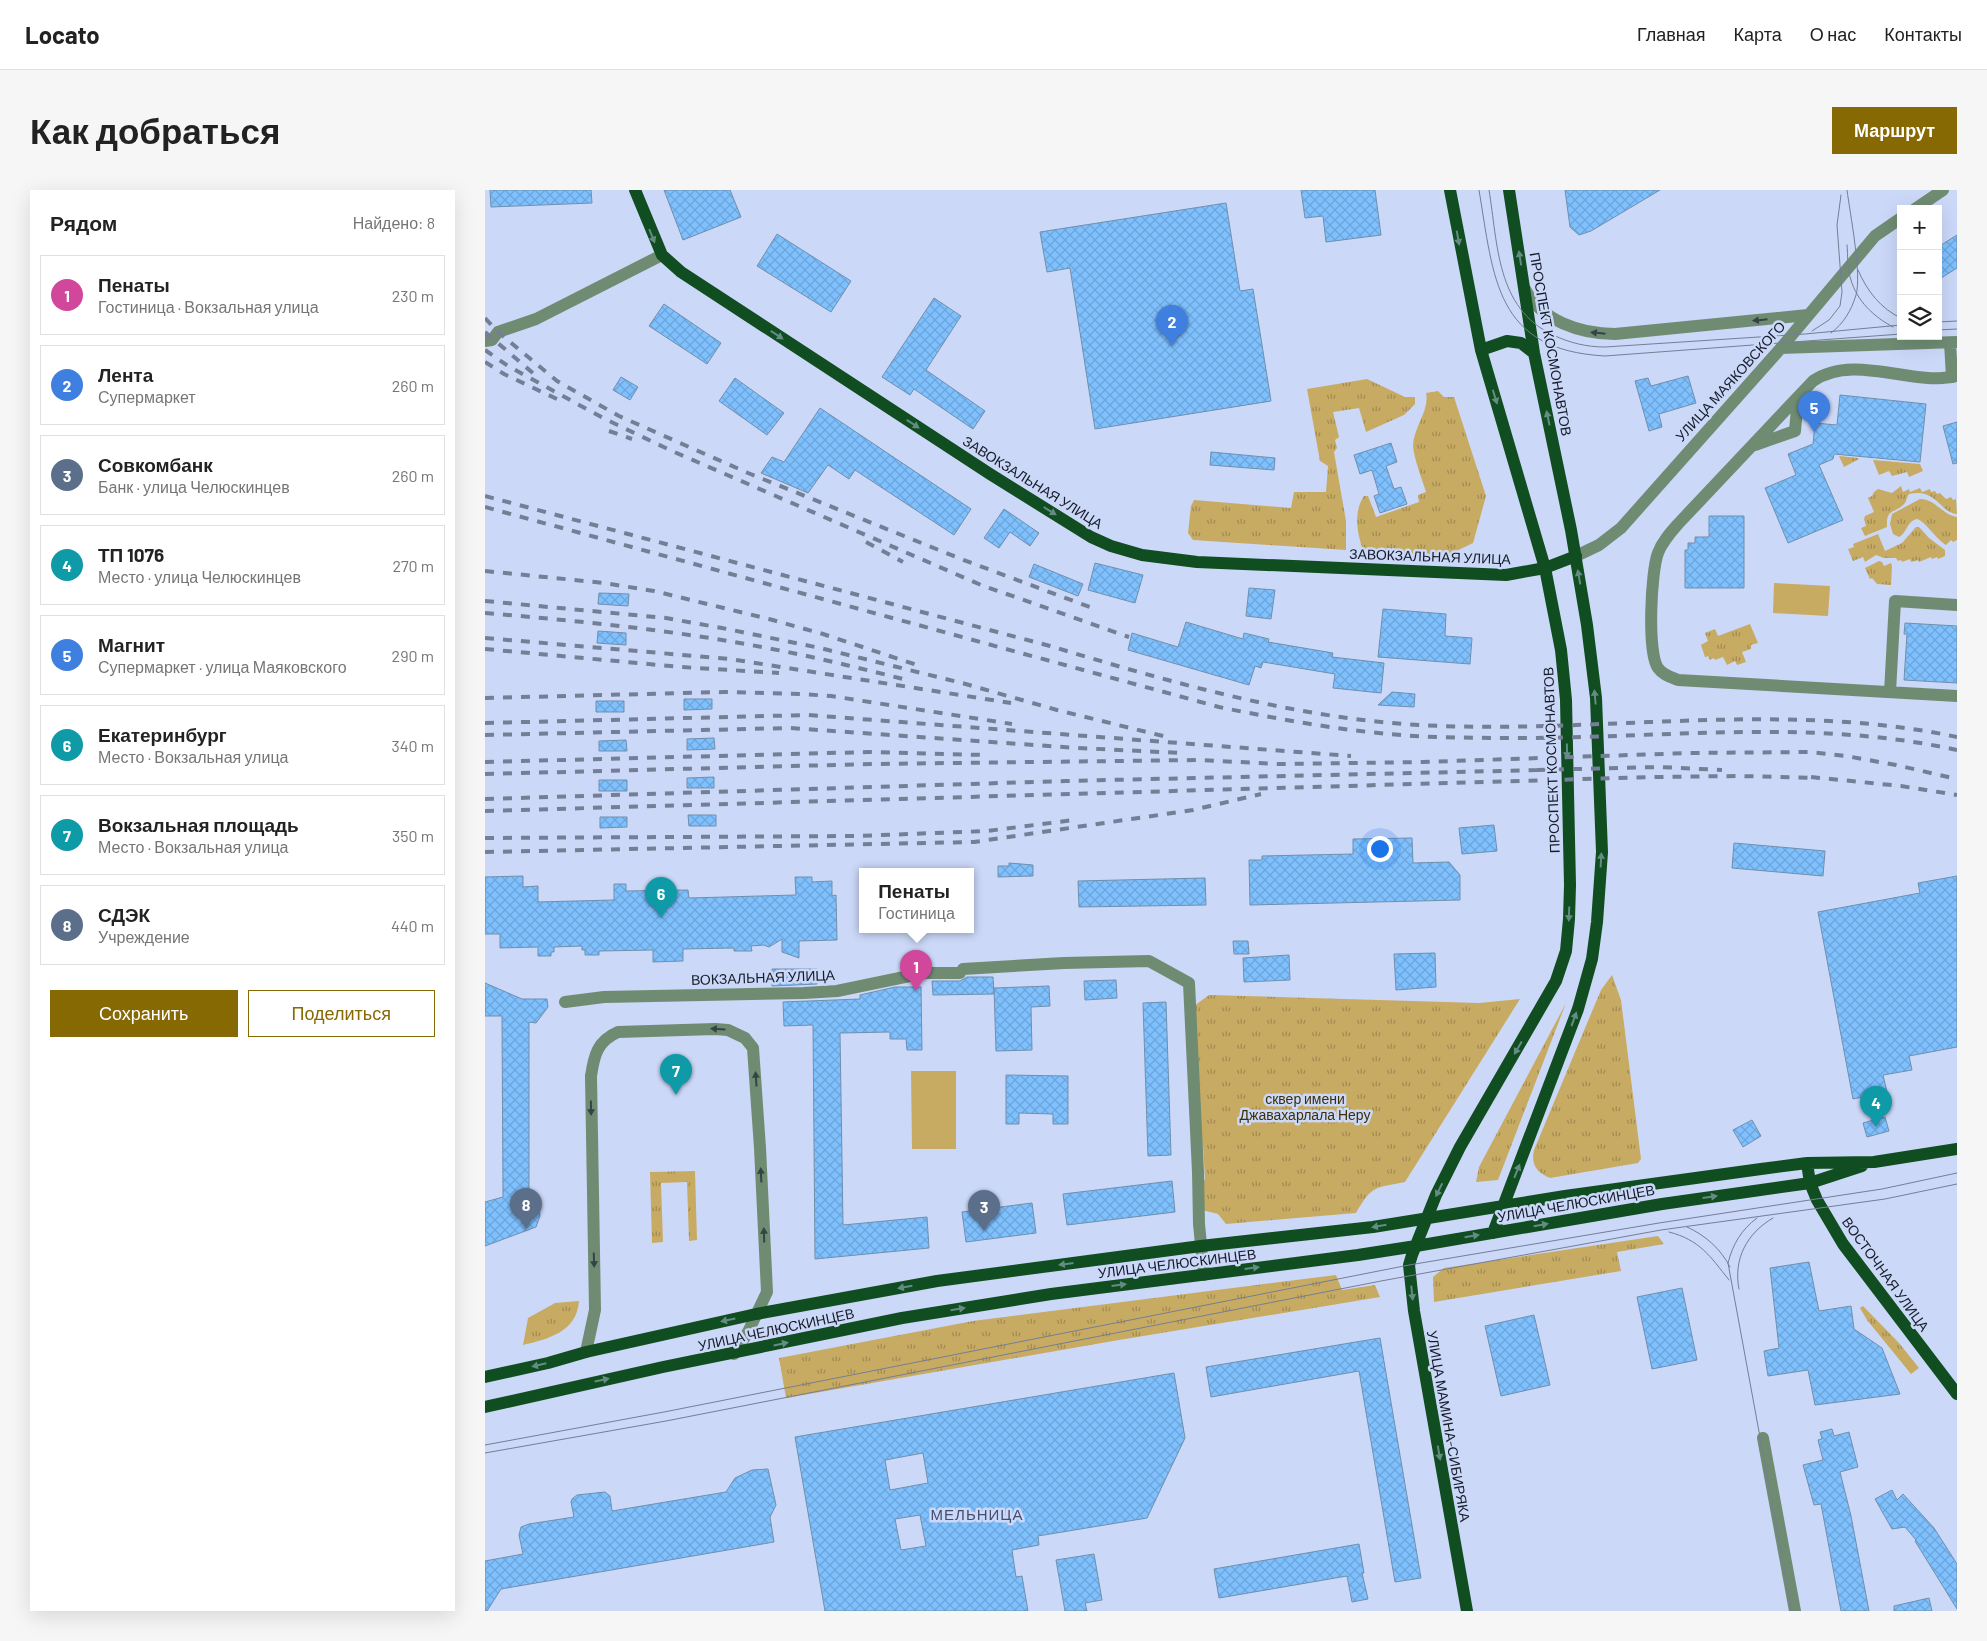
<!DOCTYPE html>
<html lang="ru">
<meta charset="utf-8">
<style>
body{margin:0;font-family:Barlow,sans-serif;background:#f6f6f6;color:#222}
.controls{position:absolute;right:15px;top:15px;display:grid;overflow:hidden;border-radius:0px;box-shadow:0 5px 20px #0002}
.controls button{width:45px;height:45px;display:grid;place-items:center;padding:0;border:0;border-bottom:1px solid #e0e0e0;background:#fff;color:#222;font:25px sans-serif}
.you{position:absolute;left:894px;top:658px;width:18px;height:18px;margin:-12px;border:4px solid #fff;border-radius:50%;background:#1a73e8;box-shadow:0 0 0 8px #1a73e833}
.badge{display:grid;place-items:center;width:32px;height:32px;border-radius:50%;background:#876904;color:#fff;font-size:16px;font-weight:700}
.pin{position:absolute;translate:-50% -41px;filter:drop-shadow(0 1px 2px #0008)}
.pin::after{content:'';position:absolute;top:26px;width:18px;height:15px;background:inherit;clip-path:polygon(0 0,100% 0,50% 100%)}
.popup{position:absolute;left:374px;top:678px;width:115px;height:65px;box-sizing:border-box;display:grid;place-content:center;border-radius:0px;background:#fff;filter:drop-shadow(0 1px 4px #0005);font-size:16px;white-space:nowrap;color:#767676}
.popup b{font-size:19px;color:#222}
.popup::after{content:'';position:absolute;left:50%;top:100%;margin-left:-10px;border:10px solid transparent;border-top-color:#fff}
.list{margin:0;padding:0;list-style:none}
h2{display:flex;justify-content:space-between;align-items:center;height:65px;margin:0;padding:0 20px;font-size:21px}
h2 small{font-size:16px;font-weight:400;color:#767676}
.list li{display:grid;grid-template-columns:32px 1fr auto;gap:15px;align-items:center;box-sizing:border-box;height:80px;margin:0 10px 10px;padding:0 10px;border:1px solid #e0e0e0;border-radius:0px}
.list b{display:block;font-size:19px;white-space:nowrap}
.list p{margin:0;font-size:16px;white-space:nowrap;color:#767676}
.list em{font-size:16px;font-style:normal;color:#767676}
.actions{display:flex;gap:10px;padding:15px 20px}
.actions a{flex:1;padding:11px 0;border:1px solid #876904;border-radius:0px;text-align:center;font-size:18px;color:#876904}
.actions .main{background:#876904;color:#fff}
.icon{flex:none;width:28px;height:28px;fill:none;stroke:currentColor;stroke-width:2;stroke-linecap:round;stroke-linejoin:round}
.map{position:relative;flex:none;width:1472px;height:1421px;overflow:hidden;border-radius:0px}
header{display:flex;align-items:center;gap:30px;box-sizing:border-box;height:70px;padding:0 25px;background:#fff;border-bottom:1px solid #e0e0e0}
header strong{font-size:24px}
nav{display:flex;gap:28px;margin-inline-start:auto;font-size:18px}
.intro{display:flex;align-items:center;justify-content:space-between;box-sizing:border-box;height:120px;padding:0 30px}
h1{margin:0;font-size:35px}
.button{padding:12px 22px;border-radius:0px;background:#876904;color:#fff;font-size:18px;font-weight:700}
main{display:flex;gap:30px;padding:0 30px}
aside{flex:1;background:#fff;border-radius:0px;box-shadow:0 5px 20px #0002}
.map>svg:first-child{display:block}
.grass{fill:url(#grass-tufts)}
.pitch{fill:#c8ab63}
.building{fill:url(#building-cross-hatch);stroke:#708fad;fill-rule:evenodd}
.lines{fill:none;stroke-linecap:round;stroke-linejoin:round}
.minor{stroke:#6f8c73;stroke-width:12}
.major{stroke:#104d21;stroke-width:12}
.tram{stroke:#747e95;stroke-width:1}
.rail{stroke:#747e95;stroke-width:4;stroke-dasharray:9 9;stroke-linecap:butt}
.oneway{fill:#648c82}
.oneway2{fill:#354344}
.labels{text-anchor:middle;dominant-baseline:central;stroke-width:5;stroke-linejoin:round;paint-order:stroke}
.street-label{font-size:14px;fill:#161c2a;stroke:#cbd8f8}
.park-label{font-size:14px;fill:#3c2f08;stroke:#cbd8f8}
.neighbourhood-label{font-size:15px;letter-spacing:1px;fill:#434f70;stroke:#cbd8f8}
</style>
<header>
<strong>Locato</strong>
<nav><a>Главная</a><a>Карта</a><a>О нас</a><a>Контакты</a></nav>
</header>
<div class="intro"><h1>Как добраться</h1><a class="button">Маршрут</a></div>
<main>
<aside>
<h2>Рядом<small>Найдено: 8</small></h2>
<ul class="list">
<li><span class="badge" style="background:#d1479c">1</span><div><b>Пенаты</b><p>Гостиница · Вокзальная улица</p></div><em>230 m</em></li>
<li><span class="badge" style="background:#3f7fe0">2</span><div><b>Лента</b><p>Супермаркет</p></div><em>260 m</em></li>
<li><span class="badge" style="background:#5c6f8a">3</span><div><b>Совкомбанк</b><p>Банк · улица Челюскинцев</p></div><em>260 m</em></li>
<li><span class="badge" style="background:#0f9aa8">4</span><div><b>ТП 1076</b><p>Место · улица Челюскинцев</p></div><em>270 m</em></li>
<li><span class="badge" style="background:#3f7fe0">5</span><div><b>Магнит</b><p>Супермаркет · улица Маяковского</p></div><em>290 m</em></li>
<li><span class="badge" style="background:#0f9aa8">6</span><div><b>Екатеринбург</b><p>Место · Вокзальная улица</p></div><em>340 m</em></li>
<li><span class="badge" style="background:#0f9aa8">7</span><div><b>Вокзальная площадь</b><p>Место · Вокзальная улица</p></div><em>350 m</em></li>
<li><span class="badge" style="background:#5c6f8a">8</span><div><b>СДЭК</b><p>Учреждение</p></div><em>440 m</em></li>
</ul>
<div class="actions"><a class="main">Сохранить</a><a>Поделиться</a></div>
</aside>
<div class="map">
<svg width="1472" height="1421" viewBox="0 0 1472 1421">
<defs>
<pattern id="grass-tufts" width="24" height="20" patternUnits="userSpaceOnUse" patternTransform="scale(1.25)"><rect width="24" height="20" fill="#c8ab63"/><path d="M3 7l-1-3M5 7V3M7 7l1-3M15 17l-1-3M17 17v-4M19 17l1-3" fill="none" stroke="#a18a52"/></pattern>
<pattern id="building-cross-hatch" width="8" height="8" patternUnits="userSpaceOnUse" patternTransform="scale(1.25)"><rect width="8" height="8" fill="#7fc1ff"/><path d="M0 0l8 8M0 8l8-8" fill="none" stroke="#6da5db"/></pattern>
</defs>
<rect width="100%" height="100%" fill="#cbd8f8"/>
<path class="grass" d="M882 189 920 207H930V214L919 225 881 242 874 218 848 222 854 247 850 250 852 258 849 262 861 331V360L708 350 703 343 706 316 709 310 806 318 809 302H841L843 276 835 271 822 199Z
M953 201 959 207H969L1001 306 988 353 961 366 879 362C872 345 868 322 879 306H883L891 327 934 312 933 305 941 302C937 289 929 269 928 256 928 238 945 220 941 203Z
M1354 266 1373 268 1374 269 1359 277Z
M1388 270 1435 274 1438 281 1424 287 1422 282 1407 286 1404 281 1394 285Z
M1416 296 1418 302 1424 299 1425 302 1435 298 1437 302 1445 299 1446 302 1450 301 1452 304 1455 303 1461 309 1466 307 1468 310 1471 309 1472 324C1455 323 1452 298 1424 304 1421 308 1422 312 1418 315 1408 324 1401 319 1402 337L1380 346 1376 338 1381 336 1379 329 1380 326 1389 322 1383 308 1387 306 1389 302 1393 299 1407 303Z
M1435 309C1451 309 1457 325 1472 327V350L1468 352 1466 350 1461 355C1451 349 1440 331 1432 329 1422 331 1422 343 1414 347L1408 344 1405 334 1407 324Z
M1431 337H1434L1444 348 1460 360V366L1453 369 1452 367 1447 369 1446 367 1434 372 1433 370 1426 372 1425 369 1417 372 1416 370 1413 371 1411 368H1399L1391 365 1380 372 1378 367 1368 371 1363 359 1369 357 1368 354 1393 344 1400 361 1417 353Z
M1394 371 1397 372 1399 376 1406 373 1407 376 1406 395 1392 394 1387 388 1385 389 1380 378Z
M1265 434 1273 453 1266 455V459L1257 462 1261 472 1252 475 1250 471 1242 475 1238 467 1230 470 1229 468 1225 470 1223 466 1220 467 1216 455 1223 451 1220 443 1230 439 1233 446Z
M1127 785 1136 810 1156 969 1153 973 1065 988C1051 982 1046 974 1049 960L1116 800Z
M724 805 994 813 1035 809 920 992C890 998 887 995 871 1023L741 1034 733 1024 717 1020 716 995 720 989 718 956 713 951 709 816Z
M1081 813 1013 990 991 992 994 977Z
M210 981 212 1050 204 1051 202 992 176 993 178 1052 167 1053 165 982Z
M1173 1046 1179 1054 1132 1062 1136 1081 949 1112 948 1087 959 1078Z
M851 1085 857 1100 890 1095 895 1107 628 1151 301 1208 294 1168 488 1131Z
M94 1111C92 1142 63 1149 38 1155L43 1128 70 1113Z
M1378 1116 1414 1153 1434 1178 1426 1184 1382 1130 1375 1118Z"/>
<path class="pitch" d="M1289 393 1345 396 1343 426 1288 423Z
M426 881H471V959H427Z"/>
<path class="building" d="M5 0H106L107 13 6 17Z
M179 0H245L256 27 198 50Z
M816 0H890L896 45 841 52 838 26 820 28Z
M1080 0H1175L1106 41 1094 45 1085 37Z
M741 13 755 101 768 99 786 211 610 239 585 78 562 82 555 42Z
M292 44 366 91 346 122 272 76Z
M1472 45V78L1453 90V57Z
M449 108 476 126 441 180 500 221 488 239 429 199 425 205 397 187Z
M179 114 236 153 222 174 164 136Z
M1203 186 1211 213 1174 224 1177 237 1164 241 1150 191 1163 188 1166 196Z
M136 187 153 197 145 210 128 200Z
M250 188 299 223 282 245 234 211Z
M1355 205 1441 214 1435 272 1349 264 1348 269 1334 275 1358 330 1303 353 1280 298 1311 285 1303 264 1328 254 1330 233 1352 235Z
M335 218 486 319 469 345 370 280 364 289 343 275 323 303 276 283 287 267 299 272Z
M1472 232V273L1468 274 1458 236Z
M906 253 912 272 901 276 909 299 916 297 922 314 895 323 889 306 894 304 887 280 875 284 869 265Z
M726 262 790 268 789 280 725 275Z
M519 319 554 343 545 356 525 342 514 358 499 348Z
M1224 326H1259V398H1200V360H1203V353H1210V347H1224Z
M610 373 658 385 650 413 603 400Z
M549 374 598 394 593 406 544 387Z
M764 398 790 400 786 429 761 426Z
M114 403 144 404 143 416 113 414Z
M898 419 961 424 960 446 987 448 985 474 893 467Z
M701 432 758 449 759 443 784 449 783 452 848 463 847 467 899 473 896 503 848 498 850 484 778 472 776 478 770 476 764 495 643 460 647 443 693 457Z
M1420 433 1472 436V493L1419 490 1422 444H1419Z
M113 441 141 443V455L112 453Z
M907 502 930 504 929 517 893 515Z
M199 509H227V519L199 520Z
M111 511H139V522H111Z
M229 548 230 559 202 560V549Z
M141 550 142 561H114V551Z
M229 587V598H202V588Z
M114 590H142V601H114Z
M203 625H231V636H204Z
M115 627H142V637L115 638Z
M1009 635 1012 661 977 664 974 638Z
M927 648 928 673 964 672 975 685V710L765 715 764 670H777V666L868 664V649Z
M1249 653 1340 661 1338 686 1247 678Z
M524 673 548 675V686L513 687V676H524Z
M38 686V697L53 696V712L129 710V694H141V701L203 700 204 708 311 705 310 687H327V692L347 691V706L351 705 352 750 314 751V768L297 762V749L284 757 279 755 266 756 267 761H249V758L198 759V771L168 772V760L114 761V765H100V760H97V756L69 757V762H66V766H53V757L15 758V744H0V687Z
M1472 686V857L1424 866 1427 880 1398 885 1402 902 1368 909 1333 722 1435 703 1433 693Z
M720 688 721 715 594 717 593 691Z
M748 751H763L764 764H749Z
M950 763 951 797 911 800 909 764Z
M804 765 805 790 759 792 758 768Z
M287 779H332V794L287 796Z
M482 787H508L509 804 448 805 447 791H475Z
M631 790 632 808 600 810 599 791Z
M0 793 37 809H62L63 817 51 833 44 832V1007L53 1005 55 1026 51 1037 0 1056V1012L18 1007 17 826H0Z
M564 796 565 816 546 817 547 860 511 861 509 798Z
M410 797H436L437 860H422L421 849H405V842L355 843 358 1035 442 1027 444 1058 330 1069 328 835 299 836 298 812 375 809V805Z
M681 812 686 965 663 966 658 813Z
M521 885 583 886V934H568V924L534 923V934H521Z
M1400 927 1404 941 1382 947 1378 933Z
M1267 930 1276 946 1258 957 1248 940Z
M687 991 690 1022 582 1035 578 1004Z
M547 1013 551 1043 481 1052 477 1022Z
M1324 1072 1334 1121 1366 1116 1369 1139 1397 1158 1415 1204 1330 1215 1323 1180 1283 1186 1279 1161 1294 1158 1285 1078Z
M1197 1098 1212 1170 1167 1179 1152 1107Z
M1049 1125 1065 1195 1016 1206 1000 1136Z
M895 1148 936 1388 910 1392 874 1181 726 1207 721 1177Z
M689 1183 700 1248 662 1328 553 1346 554 1355 527 1360 531 1387 537 1386 543 1421H340L310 1247ZM438 1263 443 1293 405 1300 400 1270ZM435 1325 441 1356 416 1360 410 1329Z
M1347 1239 1349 1246 1364 1242 1373 1277 1355 1282 1366 1326 1384 1421H1356L1336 1314 1329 1315 1318 1275 1338 1270 1333 1250 1337 1249 1335 1242Z
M283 1279 291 1315 285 1327 289 1352 16 1399 2 1421H0V1371L38 1364 34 1345 36 1337 44 1334 89 1327 86 1312 87 1309 92 1305 120 1302 125 1306 127 1321 241 1302 250 1288 267 1280Z
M1407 1300 1412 1310 1418 1304 1449 1338 1472 1374V1419L1430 1351 1431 1350 1420 1337 1407 1339 1390 1309Z
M874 1354 879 1383H877L883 1409 867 1412 862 1386 734 1408 729 1379Z
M609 1364 617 1410 600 1413 602 1421H580L571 1370Z
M1444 1408 1447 1421H1409V1416Z"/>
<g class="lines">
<path class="minor" d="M1430 19 1458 0
M1040 99C1056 131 1096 144 1130 144L1323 125
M0 151 7 150 13 142 51 129 177 65
M1465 153 1467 187 1472 186
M1296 158 1472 152
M1467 187C1459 188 1451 189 1443 188 1407 186 1361 168 1328 191L1193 334C1185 343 1177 352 1173 363 1166 381 1162 463 1173 478 1178 485 1186 487 1193 490L1472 506
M1270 255 1310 241 1313 207
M1091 366 1114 355 1136 338 1296 158 1390 46 1416 28
M1405 502 1410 411 1472 415
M478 779 579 773 664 771 704 793 713 982 714 1034 719 1085
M80 812 119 807 319 803 352 801 439 783H475
M101 1162 110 1120 106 886C109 866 112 851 133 842L230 839 243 840 260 848 268 858 275 958 282 1102 263 1142 249 1164
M1278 1248 1310 1421"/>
<path class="major" d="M150 0 177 65 196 82 505 284 606 347 626 356 657 365 712 372 1021 385 1060 378 1091 366
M965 0 996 160 1060 378 1076 460 1081 510 1085 695 1084 729 1081 761 1071 791 975 957 951 1005 927 1065 924 1075 929 1121 982 1421
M996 160 1022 151 1036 153 1049 163
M1322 973 1325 993 1332 1010 1358 1054 1472 1204
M1008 1043 1093 819 1107 769 1112 732 1117 662 1111 508 1102 435 1086 340 1049 163 1024 0
M0 1187 63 1173 101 1162 271 1124 452 1091 716 1056 888 1037 1080 1006 1276 979 1322 973 1389 972 1472 959
M0 1217 178 1177 417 1128 566 1104 873 1065 931 1056 1177 1014 1325 993 1377 976"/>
<path class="tram" d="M994 0C1009 89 1010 160 1120 166L1416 144
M1004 0C1013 54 1011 118 1068 145 1085 153 1102 157 1120 157L1320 144 1416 135
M1362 55C1363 66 1362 79 1366 90 1372 111 1389 127 1408 137
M1373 80C1382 101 1396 119 1416 128
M1453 132 1472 131
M1453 140 1472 139
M1327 141 1344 130 1355 116 1357 102 1352 35 1356 5
M1346 143C1359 133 1366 121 1371 105 1377 85 1365 23 1362 0
M1272 1028C1256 1040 1248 1054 1243 1073L1307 1421
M1202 1037C1220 1045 1236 1059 1245 1077
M1184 1042C1215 1050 1225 1066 1244 1090
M1254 1099C1248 1069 1262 1043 1288 1028
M0 1255 179 1222 924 1075 1174 1033 1397 999 1472 983
M0 1263 181 1231 896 1091 1176 1040 1400 1009 1472 994"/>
<path class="rail" d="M0 128 13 142 72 191 134 226 263 283 476 369 610 419
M0 142 49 184
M0 160 23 176 118 228 187 261 496 395 644 447
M0 172 19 184 74 210
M124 241 147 249
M0 306 565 456C692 494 822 532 957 536 1128 542 1302 511 1472 547
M0 317 734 517C798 530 864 542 929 546 968 548 1007 548 1046 548 1189 547 1331 529 1472 560
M381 352 418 372
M0 381 119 393 169 401 284 429 338 444 438 477
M0 411 181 428 237 438 335 458 477 493 572 520 682 547
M0 423C94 431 189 440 282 458 331 467 378 479 426 491
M0 448 245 469 526 513
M0 459 196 477 294 483
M0 508 239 502 316 504 346 506 527 534
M0 533 323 525 866 566
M0 545 305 538 593 558 697 563
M0 572 384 562 500 565
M1052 580 1175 577 1237 580
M0 584 386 574 713 570 794 574 937 572 1205 563 1324 562 1361 566 1411 575 1472 589
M1326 587 1416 596 1472 605
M0 609 581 591 1057 580
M0 621 1170 587 1254 586 1332 588
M0 648 373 646 502 641 589 630
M0 662 489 652 708 620 776 604"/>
</g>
<defs><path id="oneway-solid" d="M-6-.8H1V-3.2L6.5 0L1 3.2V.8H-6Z" transform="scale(1.25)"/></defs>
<g class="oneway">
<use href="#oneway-solid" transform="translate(167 46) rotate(68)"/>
<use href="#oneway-solid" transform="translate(973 48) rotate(80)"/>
<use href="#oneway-solid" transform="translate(1035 68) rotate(-99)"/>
<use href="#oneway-solid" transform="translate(292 145) rotate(33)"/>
<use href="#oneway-solid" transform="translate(1010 207) rotate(73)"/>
<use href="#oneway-solid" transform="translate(1063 228) rotate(-102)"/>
<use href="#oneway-solid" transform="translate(428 234) rotate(33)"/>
<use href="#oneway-solid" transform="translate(565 321) rotate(32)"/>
<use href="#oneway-solid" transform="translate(1094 387) rotate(-100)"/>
<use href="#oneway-solid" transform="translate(1110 507) rotate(-95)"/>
<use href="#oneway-solid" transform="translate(1082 561) rotate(89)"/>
<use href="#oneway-solid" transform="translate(1116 670) rotate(-87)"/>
<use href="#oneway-solid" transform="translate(1084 724) rotate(92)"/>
<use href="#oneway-solid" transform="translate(1089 829) rotate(-70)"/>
<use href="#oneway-solid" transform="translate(1033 858) rotate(120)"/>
<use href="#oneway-solid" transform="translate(1032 981) rotate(-68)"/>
<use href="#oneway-solid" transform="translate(954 1000) rotate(116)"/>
<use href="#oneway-solid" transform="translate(1225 1007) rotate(-8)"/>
<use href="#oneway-solid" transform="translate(1056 1035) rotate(-10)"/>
<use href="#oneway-solid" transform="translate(894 1036) rotate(170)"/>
<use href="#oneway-solid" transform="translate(987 1046) rotate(-9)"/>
<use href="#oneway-solid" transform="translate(581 1074) rotate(173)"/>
<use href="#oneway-solid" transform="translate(767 1078) rotate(-7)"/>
<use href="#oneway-solid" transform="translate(634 1095) rotate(-7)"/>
<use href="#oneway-solid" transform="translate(420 1097) rotate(170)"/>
<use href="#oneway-solid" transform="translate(927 1103) rotate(84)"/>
<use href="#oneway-solid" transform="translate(473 1119) rotate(-9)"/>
<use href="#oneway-solid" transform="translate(243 1130) rotate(168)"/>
<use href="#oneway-solid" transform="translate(296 1154) rotate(-12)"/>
<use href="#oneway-solid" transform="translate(54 1175) rotate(167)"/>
<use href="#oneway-solid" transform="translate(117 1190) rotate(-12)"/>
<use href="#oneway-solid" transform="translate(954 1263) rotate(80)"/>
</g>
<g class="oneway2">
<use href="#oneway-solid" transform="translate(1275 130) rotate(174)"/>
<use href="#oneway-solid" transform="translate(1113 143) rotate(-174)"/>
<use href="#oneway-solid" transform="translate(233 839) rotate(-177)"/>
<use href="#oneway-solid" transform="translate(271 889) rotate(-94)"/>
<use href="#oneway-solid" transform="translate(106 918) rotate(89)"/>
<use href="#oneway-solid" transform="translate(276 985) rotate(-93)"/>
<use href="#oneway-solid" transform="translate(279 1045) rotate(-92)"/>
<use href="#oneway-solid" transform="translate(109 1070) rotate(88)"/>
</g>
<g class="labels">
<g class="street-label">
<text transform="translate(1066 154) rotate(80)">ПРОСПЕКТ КОСМОНАВТОВ</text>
<text transform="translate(1245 191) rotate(-48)">УЛИЦА МАЯКОВСКОГО</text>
<text transform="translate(548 292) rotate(32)">ЗАВОКЗАЛЬНАЯ УЛИЦА</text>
<text transform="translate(945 366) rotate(2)">ЗАВОКЗАЛЬНАЯ УЛИЦА</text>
<text transform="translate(1066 570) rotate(-92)">ПРОСПЕКТ КОСМОНАВТОВ</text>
<text transform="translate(278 787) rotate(-2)">ВОКЗАЛЬНАЯ УЛИЦА</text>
<text transform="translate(1091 1013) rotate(-10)">УЛИЦА ЧЕЛЮСКИНЦЕВ</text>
<text transform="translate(692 1073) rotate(-7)">УЛИЦА ЧЕЛЮСКИНЦЕВ</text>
<text transform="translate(1401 1084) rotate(54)">ВОСТОЧНАЯ УЛИЦА</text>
<text transform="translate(291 1139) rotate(-12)">УЛИЦА ЧЕЛЮСКИНЦЕВ</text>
<text transform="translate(964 1236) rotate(80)">УЛИЦА МАМИНА-СИБИРЯКА</text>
</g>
<g class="park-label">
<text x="820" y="908">сквер имени<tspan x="820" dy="16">Джавахарлала Неру</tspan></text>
</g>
<g class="neighbourhood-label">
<text x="492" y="1324">МЕЛЬНИЦА</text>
</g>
</g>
</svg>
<div class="controls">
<button>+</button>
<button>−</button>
<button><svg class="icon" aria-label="layers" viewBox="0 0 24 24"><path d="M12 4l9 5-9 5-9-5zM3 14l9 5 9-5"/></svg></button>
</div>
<div class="you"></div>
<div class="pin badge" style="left:431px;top:801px;background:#d1479c">1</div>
<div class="popup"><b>Пенаты</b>Гостиница</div>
<div class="pin badge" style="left:687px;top:156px;background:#3f7fe0">2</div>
<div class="pin badge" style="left:499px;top:1041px;background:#5c6f8a">3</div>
<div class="pin badge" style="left:1391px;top:937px;background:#0f9aa8">4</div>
<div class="pin badge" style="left:1329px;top:242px;background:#3f7fe0">5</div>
<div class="pin badge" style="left:176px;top:728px;background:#0f9aa8">6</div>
<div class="pin badge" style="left:191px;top:905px;background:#0f9aa8">7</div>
<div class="pin badge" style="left:41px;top:1039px;background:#5c6f8a">8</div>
</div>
</main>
